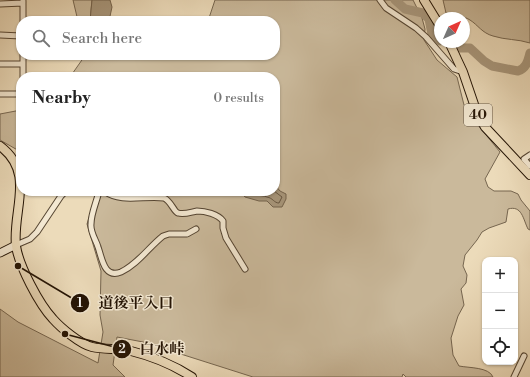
<!DOCTYPE html>
<meta charset="utf-8">
<style>
body{margin:0;font-family:"Libre Bodoni","Noto Serif JP",serif;background:#f6f6f6;color:#222}
.controls{position:absolute;right:12px;bottom:12px;display:grid;overflow:hidden;border-radius:8px;box-shadow:0 1px 3px #0004}
.controls button{width:36px;height:36px;display:grid;place-items:center;padding:0;border:0;border-bottom:1px solid #e0e0e0;background:#fff;color:#222;font:20px sans-serif}
.compass{position:absolute;left:434px;top:12px;width:36px;height:36px;border-radius:50%;background:#fff;box-shadow:0 1px 3px #0004;rotate:45deg}
.list{margin:0;padding:0;list-style:none}
h2{display:flex;justify-content:space-between;align-items:center;height:52px;margin:0;padding:0 16px;font-size:17px}
h2 small{font-size:13px;font-weight:400;color:#767676}
.icon{flex:none;width:22px;height:22px;fill:none;stroke:currentColor;stroke-width:2;stroke-linecap:round;stroke-linejoin:round}
.map{position:relative;flex:none;width:530px;height:377px;overflow:hidden}
.search{position:absolute;background:#fff;box-shadow:0 1px 3px #0004;left:16px;top:16px;width:264px;height:44px;display:flex;align-items:center;gap:10px;box-sizing:border-box;padding:0 14px;border-radius:16px;color:#767676;font-size:15px}
.panel{position:absolute;background:#fff;box-shadow:0 1px 3px #0004;left:16px;top:72px;width:264px;height:124px;border-radius:16px}
.map>svg:first-child{display:block}
.green{fill:#cab99b;stroke:#766650}
.water{fill:#a8977c;stroke:#73624c}
.lines{fill:none;stroke-linecap:round;stroke-linejoin:round}
.shore{stroke:#665540;stroke-width:1}
.river{stroke:#a8977c;stroke-width:9}
.street-casing{stroke:#554532;stroke-width:7}
.secondary-casing{stroke:#231304;stroke-width:9}
.primary-casing{stroke:#231304;stroke-width:10}
.street{stroke:#f3e8d2;stroke-width:5}
.secondary{stroke:#f3e8d2;stroke-width:7}
.primary{stroke:#ecdbba;stroke-width:8}
.labels{text-anchor:middle;dominant-baseline:central;stroke-width:3;stroke-linejoin:round;paint-order:stroke}
.shield{fill:#f3e8d2;stroke:#615342;stroke-width:1}
.shield-label{font-size:13px;font-weight:bold;fill:#231304}
.leader{fill:none;stroke:#231304;stroke-width:1.5}
.callout-dot{fill:#231304;stroke:#f3e8d2;stroke-width:1.5}
.mark-label{font-size:12px;text-anchor:middle;font-weight:bold;fill:#fff}
.callout-label{font-size:15px;text-anchor:middle;font-weight:bold;fill:#231304;stroke:#f3e8d2;stroke-width:3;stroke-linejoin:round;paint-order:stroke}
</style>
<div class="map">
<svg width="530" height="377" viewBox="0 0 530 377">
<rect width="100%" height="100%" fill="#ecdbba"/>
<filter id="stains"><feTurbulence type="fractalNoise" baseFrequency=".005" numOctaves="4"/><feColorMatrix values="0 0 0 0 .2 0 0 0 0 .09 0 0 0 0 .02 0 0 0 .5 -.17"/></filter>
<radialGradient id="worn" r=".72"><stop offset=".6" stop-color="#630" stop-opacity="0"/><stop offset="1" stop-color="#630" stop-opacity=".3"/></radialGradient>
<path class="green" d="M73 0H92L90 21H78Z
M215 0H413L422 18 425 29 424 40 437 60 457 77 465 109 500 152 485 179 488 187 494 191H511L518 194 521 200 530 211V230L528 229C523 219 522 205 508 209L506 222 489 228 482 232 477 240 465 255 463 266 467 275 466 283 461 289 464 305 458 316 451 338 453 355 459 366C469 368 489 367 493 377H406L403 374 402 377H253L143 342 117 337 113 365 125 377H0V309L18 322 98 363 103 332 100 315 101 271 87 224 97 191H275V77H70L84 57 82 55H275V21H208Z
M443 0H530V43C518 39 505 40 493 36 482 33 478 25 470 20 463 15 453 17 446 13Z
M21 110V152L0 140V114Z"/>
<path class="water" d="M92 0H110L112 7 109 21H90Z
M275 185 280 191 286 194V199L282 207H273L267 201H259L245 197 240 191H275Z"/>
<g class="lines">
<path class="shore" d="M244 191C250 197 260 194 267 197 273 198 274 203 279 203L282 197 274 191"/>
<path class="river" d="M395 0 405 9 423 13 429 19 432 34 440 41
M458 48H470L484 61 492 66 518 71C527 68 528 60 530 53"/>
<g class="street-casing">
<path id="street" d="M380 0 386 8 416 28 426 37 454 69 463 72
M0 4 23 3
M23 21V1
M0 35 21 36
M23 55V77
M0 64H23
M0 94H21
M530 155 524 159 530 166
M99 191C97 201 91 213 91 224 90 232 96 240 98 247 102 258 104 279 121 272 138 264 149 247 163 236L169 234H187L196 229
M104 191C122 204 144 195 164 198 171 201 174 212 178 213 184 215 191 212 197 211 205 211 218 214 223 221V228L226 238 245 269
M16 245 30 239 37 232 61 196 66 191
M514 377 524 356"/>
</g>
<g class="secondary-casing">
<path id="secondary" d="M0 253 16 245"/>
</g>
<g class="primary-casing">
<path id="primary" d="M424 0 440 26
M449 42 463 72 477 113 485 127 530 175
M0 146C36 173 12 210 16 246 19 266 39 304 53 319 61 328 80 344 92 347 105 350 118 348 131 351 155 357 172 364 192 377"/>
</g>
<use href="#street" class="street"/>
<use href="#secondary" class="secondary"/>
<use href="#primary" class="primary"/>
</g>
<g class="labels">
<rect class="shield" x="464" y="104" width="28" height="22" rx="3"/>
<g class="shield-label">
<text x="478" y="115">40</text>
</g>
</g>
<path class="leader" d="M18 266L80 303M65 334L122 349"/>
<g class="callout-dot">
<circle cx="18" cy="266" r="4"/>
<circle cx="65" cy="334" r="4"/>
<circle cx="80" cy="303" r="10"/>
<circle cx="122" cy="349" r="10"/>
</g>
<g class="mark-label">
<text x="80" y="307">1</text>
<text x="122" y="353">2</text>
</g>
<g class="callout-label">
<text x="136" y="308">道後平入口</text>
<text x="162" y="354">白水峠</text>
</g>
<rect width="100%" height="100%" filter="url(#stains)"/>
<rect width="100%" height="100%" fill="url(#worn)"/>
</svg>
<div class="controls">
<button>+</button>
<button>−</button>
<button><svg class="icon" aria-label="locate" viewBox="0 0 24 24"><circle cx="12" cy="12" r="6"/><path d="M12 2v4M12 18v4M2 12h4M18 12h4"/></svg></button>
</div>
<svg class="compass" viewBox="-18 -18 36 36"><path d="M0-13l5 13h-10z" fill="#e53935"/><path d="M0 13l5-13h-10z" fill="#767676"/></svg>
<div class="search"><svg class="icon" aria-label="search" viewBox="0 0 24 24"><circle cx="10" cy="10" r="6"/><path d="M15 15l6 6"/></svg>Search here</div>
<section class="panel">
<h2>Nearby<small>0 results</small></h2>
<ul class="list">
</ul>
</section>
</div>
